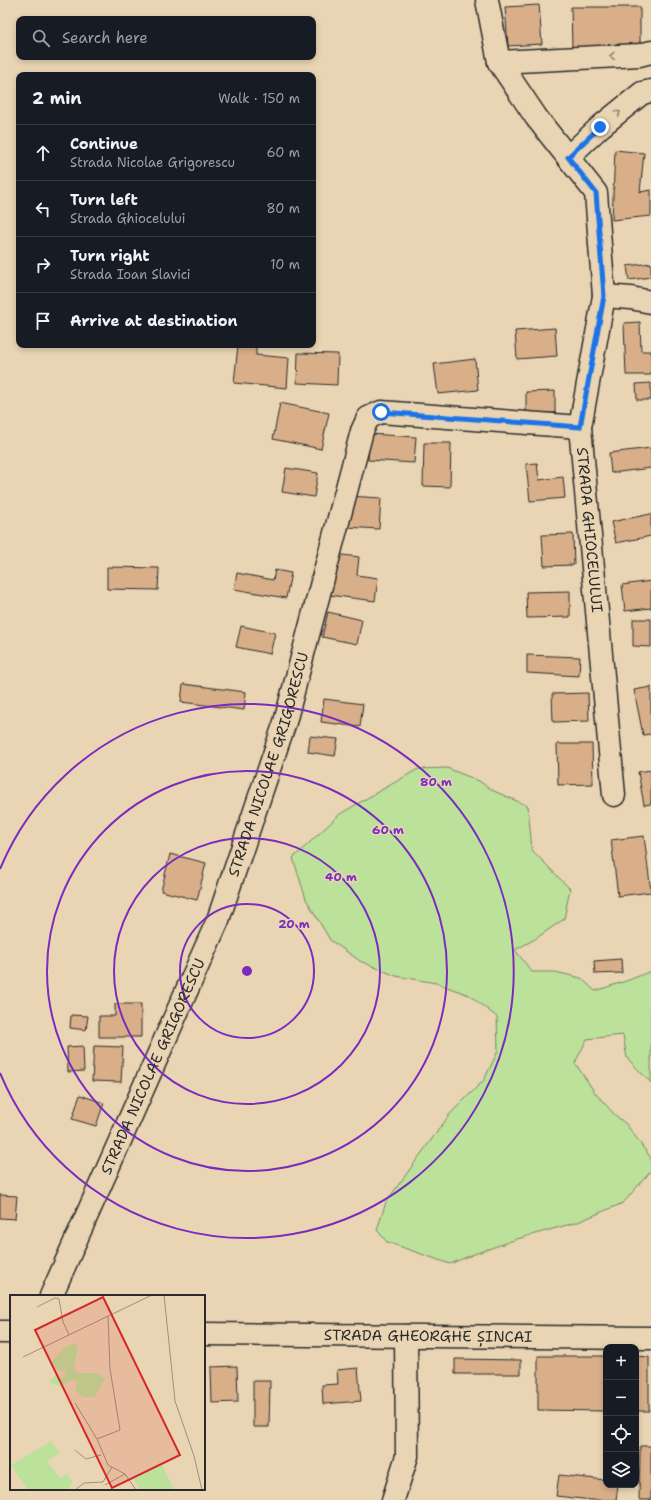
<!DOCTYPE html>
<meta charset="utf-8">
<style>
body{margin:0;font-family:"Shantell Sans",sans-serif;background:#20242c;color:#f1f3f6}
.controls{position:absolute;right:12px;bottom:12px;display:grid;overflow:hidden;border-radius:8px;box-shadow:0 2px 6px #0003}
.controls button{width:36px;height:36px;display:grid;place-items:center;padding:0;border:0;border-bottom:1px solid #363941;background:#171b24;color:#f1f3f6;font:20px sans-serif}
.stop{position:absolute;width:12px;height:12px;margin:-9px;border:3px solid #1a73e8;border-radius:50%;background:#fff}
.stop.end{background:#1a73e8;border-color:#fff;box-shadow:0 1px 4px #0008}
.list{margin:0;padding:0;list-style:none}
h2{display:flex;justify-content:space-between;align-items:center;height:52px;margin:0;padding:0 16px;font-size:17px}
h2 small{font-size:13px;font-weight:400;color:#9ea1a6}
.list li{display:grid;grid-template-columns:26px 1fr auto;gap:12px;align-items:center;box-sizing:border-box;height:56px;padding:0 16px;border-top:1px solid #363941}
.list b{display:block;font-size:15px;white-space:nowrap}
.list p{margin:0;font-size:13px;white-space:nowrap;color:#9ea1a6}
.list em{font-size:13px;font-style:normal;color:#9ea1a6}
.icon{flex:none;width:22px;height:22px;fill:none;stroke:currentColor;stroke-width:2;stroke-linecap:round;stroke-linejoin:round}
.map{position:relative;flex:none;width:651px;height:1500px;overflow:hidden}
.search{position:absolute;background:#171b24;box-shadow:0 2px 6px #0003;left:16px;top:16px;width:300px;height:44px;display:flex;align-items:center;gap:10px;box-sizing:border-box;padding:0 14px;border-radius:8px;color:#9ea1a6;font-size:15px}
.panel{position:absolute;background:#171b24;box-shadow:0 2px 6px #0003;left:16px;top:72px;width:300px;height:276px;border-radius:8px}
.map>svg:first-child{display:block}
.green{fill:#bce19b;stroke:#748663}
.building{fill:#d8af89;stroke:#2b2b2b}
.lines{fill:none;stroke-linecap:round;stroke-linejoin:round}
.minor-casing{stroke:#2b2b2b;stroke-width:25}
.minor{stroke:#e9d5b3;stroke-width:22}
.oneway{stroke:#8a806f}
.route{stroke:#1a73e8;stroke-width:5}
.ring{fill:none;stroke:#7b2cbf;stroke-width:2}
.labels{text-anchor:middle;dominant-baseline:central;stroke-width:3;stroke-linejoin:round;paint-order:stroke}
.street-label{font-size:15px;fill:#2b2b2b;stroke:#e9d5b3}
.inset-road{fill:none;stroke:#9d917d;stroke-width:1}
.view{fill:#d62828;fill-opacity:0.15;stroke:#d62828;stroke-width:2}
.inset-edge{fill:none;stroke:#2b2b2b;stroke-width:2}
.centre{fill:#7b2cbf;stroke:#e9d5b3;stroke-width:2}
.ring-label{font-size:12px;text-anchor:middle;font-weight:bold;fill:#7b2cbf;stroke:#e9d5b3;stroke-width:3;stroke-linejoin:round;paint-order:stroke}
</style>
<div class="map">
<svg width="651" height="1500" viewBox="0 0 651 1500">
<rect width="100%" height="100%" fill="#e9d5b3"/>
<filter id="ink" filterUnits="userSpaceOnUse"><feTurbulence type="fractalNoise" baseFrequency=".025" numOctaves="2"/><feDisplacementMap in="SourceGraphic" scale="8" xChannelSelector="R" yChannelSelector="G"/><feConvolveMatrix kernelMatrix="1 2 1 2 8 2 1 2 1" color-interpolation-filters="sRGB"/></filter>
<g filter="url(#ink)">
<path class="green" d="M447 768 479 781 494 791 528 806 532 850 570 889 564 919 535 939 515 950 532 972H555L581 978 595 991 629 980 651 971V1083L627 1058 623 1035 587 1039 575 1063 596 1094 615 1115 626 1124 651 1158V1171L623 1203 578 1222 517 1239 474 1254 450 1264 387 1242 377 1230 386 1202 450 1114 484 1080 498 1051 497 1017 469 995 436 983 396 976 360 961 330 940 306 899 293 858 340 814 376 793 418 769Z"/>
<path class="building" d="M539 5 542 44 508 46 505 7Z
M571 7H640V48H572Z
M615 150 644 153 640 192 651 190V216L612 220Z
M651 263V277L629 280 627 266Z
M640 322 641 351H651V375H626L624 323Z
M555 328 557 356 517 359 515 331Z
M238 345H256V355L289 358 287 388 234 383Z
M298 353 338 354 337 385 297 383Z
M475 359 478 390 438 394 434 364Z
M651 383V400H637L636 384Z
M555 391V413H526V392Z
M280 403 329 413 321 449 273 439Z
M370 434 416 437 414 463 368 460Z
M424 443H451L450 487 423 486Z
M651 448V468L611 473 609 453Z
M537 463 539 480 563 477 565 498 530 501 526 464Z
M286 468 318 473 314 497 282 492Z
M348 496 381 498 379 529 347 527Z
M651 514V536L616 543 611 522Z
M573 534 574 565 544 566 542 535Z
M334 554 359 557 357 575 378 578 375 601 329 595Z
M107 567 159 568 158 590 107 589Z
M275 570 291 573 286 598 234 589 237 573 273 580Z
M651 581V608L625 611 622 585Z
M570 591V617L527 618 526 592Z
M328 612 362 620 357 644 322 637Z
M633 619H651V647L633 646Z
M241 626 275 633 270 654 236 647Z
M527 655 580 657 579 676 527 673Z
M183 684 246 692 244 710 181 702Z
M651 687V734L643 735 634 690Z
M588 693 589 721 553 722 552 694Z
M324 699 363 704 360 727 321 722Z
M310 736 338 739 335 756 308 752Z
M557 744H592L593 784 558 785Z
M651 770V804L644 805 638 772Z
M644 836 651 892 618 896 611 840Z
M170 854 206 863 197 900 161 891Z
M621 959 622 973 595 974 594 961Z
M115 1004H141V1037H99V1016H115Z
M71 1015 88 1016 86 1030 70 1028Z
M83 1046 84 1071 68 1072 67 1047Z
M94 1046 123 1047 121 1082 92 1081Z
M80 1095 104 1103 96 1126 72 1119Z
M0 1195 17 1196 15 1219 0 1218Z
M538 1356H606V1411L538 1410Z
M636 1356 649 1357V1411H636Z
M455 1359 521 1360V1374H455Z
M237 1366 238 1402 212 1403 211 1367Z
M358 1368 361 1401 323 1404 322 1385 338 1384 337 1370Z
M253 1381H270L269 1427H253Z
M640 1446H651V1500H639Z
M559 1475 606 1480V1485H618L616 1500H592L556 1496Z"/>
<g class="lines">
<g class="minor-casing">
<g id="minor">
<path id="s1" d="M487 0 499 62 536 117 596 193 604 296 580 427 614 795"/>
<path d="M499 62 640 55 651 52"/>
<path d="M568 157 600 127 642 93 651 91"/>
<path d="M604 296 631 298 651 302"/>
<path id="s2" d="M51 1296 218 920 285 722 362 431 368 418 381 412 580 427"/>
<path d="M0 1332H11"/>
<path id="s3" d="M204 1334 651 1338"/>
<path d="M393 1500 407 1456 406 1336"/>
</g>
</g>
<use href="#minor" class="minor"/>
</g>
<defs><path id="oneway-chevron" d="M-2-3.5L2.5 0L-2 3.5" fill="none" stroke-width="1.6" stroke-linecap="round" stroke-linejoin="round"/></defs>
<g class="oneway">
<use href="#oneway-chevron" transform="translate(612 56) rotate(177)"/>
<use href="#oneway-chevron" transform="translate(618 113) rotate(-38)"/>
</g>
</g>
<g class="lines" filter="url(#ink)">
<path class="route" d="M381 412 580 427 604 296 596 193 568 157 600 127"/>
</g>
<g class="ring">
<circle cx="247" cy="971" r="67"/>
<circle cx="247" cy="971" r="133"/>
<circle cx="247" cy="971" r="200"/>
<path d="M0 869A267 267 0 1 1 0 1073"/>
</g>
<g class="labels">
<g class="street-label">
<text stroke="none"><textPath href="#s1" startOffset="566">STRADA GHIOCELULUI</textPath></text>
<text stroke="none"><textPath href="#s2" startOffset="575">STRADA NICOLAE GRIGORESCU</textPath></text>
<text stroke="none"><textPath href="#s2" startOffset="251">STRADA NICOLAE GRIGORESCU</textPath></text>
<text stroke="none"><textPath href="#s3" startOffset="224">STRADA GHEORGHE ȘINCAI</textPath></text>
</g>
</g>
<g transform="translate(10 1295)">
<rect width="195" height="195" fill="#e9d5b3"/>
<path d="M66 49 68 53 64 71 66 78H87L95 84 84 102H73L65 95 67 86 64 85 57 86 51 92 39 87 46 79 52 83 55 81V77L41 71 43 65 58 50ZM41 146 50 158 37 166 50 183 57 179 63 187 57 195H18L1 170ZM152 169 164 195H130L123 183Z" fill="#bce19b"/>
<path class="inset-road" d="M154 0 165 106 184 161 192 195M27 12 45 3 49 4 53 27 59 40M13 62 142 0M65 108 87 144 98 170 115 179 126 195M87 144 110 135 100 74 98 21M65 155 76 164 91 160M93 187 102 172M95 190 115 179M65 195 74 188 93 187"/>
<path class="view" d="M93 2 170 160 102 193 25 35Z"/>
<rect width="195" height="195" class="inset-edge"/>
</g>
<circle cx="247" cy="971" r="6" class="centre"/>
<g class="ring-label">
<text x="436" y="786">80 m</text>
<text x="388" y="834">60 m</text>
<text x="341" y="881">40 m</text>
<text x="294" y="928">20 m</text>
</g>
</svg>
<div class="controls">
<button>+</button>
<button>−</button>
<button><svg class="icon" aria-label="locate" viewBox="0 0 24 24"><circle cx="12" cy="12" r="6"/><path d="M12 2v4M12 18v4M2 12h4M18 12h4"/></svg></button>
<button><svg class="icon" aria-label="layers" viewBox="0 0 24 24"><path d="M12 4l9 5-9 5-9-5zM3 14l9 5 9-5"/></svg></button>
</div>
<div class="stop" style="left:381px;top:412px"></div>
<div class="stop end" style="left:600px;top:127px"></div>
<div class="search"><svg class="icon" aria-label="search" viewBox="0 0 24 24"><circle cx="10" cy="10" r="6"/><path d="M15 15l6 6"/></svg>Search here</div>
<section class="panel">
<h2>2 min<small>Walk · 150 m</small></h2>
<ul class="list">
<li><svg class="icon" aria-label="ahead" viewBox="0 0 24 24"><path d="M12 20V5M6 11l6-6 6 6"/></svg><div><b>Continue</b><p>Strada Nicolae Grigorescu</p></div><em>60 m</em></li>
<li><svg class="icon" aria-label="left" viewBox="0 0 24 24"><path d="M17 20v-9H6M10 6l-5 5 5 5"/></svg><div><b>Turn left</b><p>Strada Ghiocelului</p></div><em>80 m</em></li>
<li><svg class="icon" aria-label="right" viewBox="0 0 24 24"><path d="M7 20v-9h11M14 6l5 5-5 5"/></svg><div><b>Turn right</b><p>Strada Ioan Slavici</p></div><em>10 m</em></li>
<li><svg class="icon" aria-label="arrive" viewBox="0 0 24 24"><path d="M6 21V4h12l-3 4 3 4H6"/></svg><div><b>Arrive at destination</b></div></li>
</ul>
</section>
</div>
